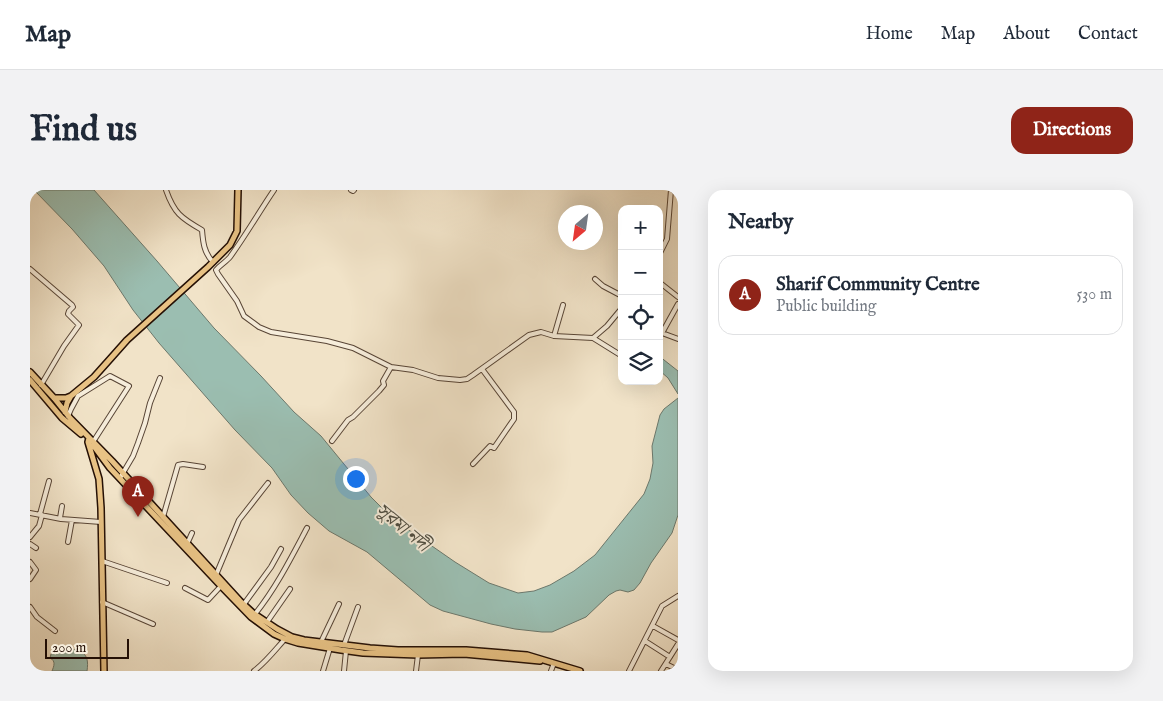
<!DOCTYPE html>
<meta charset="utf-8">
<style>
body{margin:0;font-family:"IM FELL English","Noto Serif Bengali",serif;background:#f2f2f3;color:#1f2937}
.controls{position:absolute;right:15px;top:15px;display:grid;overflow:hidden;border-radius:10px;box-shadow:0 5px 20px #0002}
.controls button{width:45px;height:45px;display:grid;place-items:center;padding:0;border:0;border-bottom:1px solid #e0e1e3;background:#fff;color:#1f2937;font:25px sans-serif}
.compass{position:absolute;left:528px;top:15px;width:45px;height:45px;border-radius:50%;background:#fff;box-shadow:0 5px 20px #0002;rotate:209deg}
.scale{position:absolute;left:15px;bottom:12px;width:84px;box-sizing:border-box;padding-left:5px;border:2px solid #251005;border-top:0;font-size:14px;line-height:18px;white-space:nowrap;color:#251005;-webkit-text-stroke:4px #f6eddb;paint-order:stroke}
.you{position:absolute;left:325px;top:288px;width:18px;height:18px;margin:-12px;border:4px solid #fff;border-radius:50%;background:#1a73e8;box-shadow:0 0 0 8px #1a73e833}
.badge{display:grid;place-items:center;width:32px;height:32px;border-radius:50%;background:#8f2418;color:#fff;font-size:16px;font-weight:700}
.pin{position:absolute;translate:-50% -41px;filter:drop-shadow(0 1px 2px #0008)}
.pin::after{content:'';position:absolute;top:26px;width:18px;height:15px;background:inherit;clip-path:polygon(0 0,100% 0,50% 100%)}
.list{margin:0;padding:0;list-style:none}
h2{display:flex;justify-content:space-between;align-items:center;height:65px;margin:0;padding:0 20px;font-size:21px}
h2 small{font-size:16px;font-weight:400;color:#747a83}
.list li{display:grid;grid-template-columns:32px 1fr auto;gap:15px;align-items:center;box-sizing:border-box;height:80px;margin:0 10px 10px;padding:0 10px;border:1px solid #e0e1e3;border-radius:15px}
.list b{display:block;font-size:19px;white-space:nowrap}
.list p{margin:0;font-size:16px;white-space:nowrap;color:#747a83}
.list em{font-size:16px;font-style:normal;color:#747a83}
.icon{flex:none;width:28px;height:28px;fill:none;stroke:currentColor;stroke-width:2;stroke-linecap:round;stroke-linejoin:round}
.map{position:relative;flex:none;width:648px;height:481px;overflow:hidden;border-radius:15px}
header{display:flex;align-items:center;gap:30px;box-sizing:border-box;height:70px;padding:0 25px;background:#fff;border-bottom:1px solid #e0e1e3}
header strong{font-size:24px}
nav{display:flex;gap:28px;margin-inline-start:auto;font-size:18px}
.intro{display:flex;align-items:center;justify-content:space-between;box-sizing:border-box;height:120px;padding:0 30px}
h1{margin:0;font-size:35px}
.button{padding:12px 22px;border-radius:15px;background:#8f2418;color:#fff;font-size:18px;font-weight:700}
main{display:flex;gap:30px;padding:0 30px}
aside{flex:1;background:#fff;border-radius:15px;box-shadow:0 5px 20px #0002}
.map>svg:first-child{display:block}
.water{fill:#9bbeb1;stroke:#6c786c}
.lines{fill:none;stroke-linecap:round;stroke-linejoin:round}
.minor-casing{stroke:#584536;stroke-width:6}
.major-casing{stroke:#251005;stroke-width:8}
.minor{stroke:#f6eddb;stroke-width:4}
.major{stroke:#e8c284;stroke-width:5}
.labels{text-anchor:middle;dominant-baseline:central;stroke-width:4;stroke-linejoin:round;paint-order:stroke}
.water-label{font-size:19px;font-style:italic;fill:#4e4d41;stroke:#f6eddb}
</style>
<header>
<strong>Map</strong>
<nav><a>Home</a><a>Map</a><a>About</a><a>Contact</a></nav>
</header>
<div class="intro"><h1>Find us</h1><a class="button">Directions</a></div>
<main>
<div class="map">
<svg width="648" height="481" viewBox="0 0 648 481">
<rect width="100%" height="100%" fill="#f1e3c8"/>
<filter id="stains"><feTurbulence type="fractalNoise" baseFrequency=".004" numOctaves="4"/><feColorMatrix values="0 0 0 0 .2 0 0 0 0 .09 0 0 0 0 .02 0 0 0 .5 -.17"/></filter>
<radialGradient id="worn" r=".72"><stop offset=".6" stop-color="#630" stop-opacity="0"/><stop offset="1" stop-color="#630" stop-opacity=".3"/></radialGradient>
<path class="water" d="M4 0H64L127 71 184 138 231 186 264 222 291 246 341 307 363 329 425 372 459 393 488 403 504 401 520 395 544 381 565 365 614 304 620 289 623 273 622 256 630 225 634 219 648 208V325L642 343 621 373 610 393 604 400 598 402 590 400 586 401 579 405 556 427 522 442H512L485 439 461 434 413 421 400 415 337 362 299 341 278 323 261 305 242 278 205 240 129 153 103 120 74 76 42 39Z
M629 166 648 181V204L638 188 629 180Z
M35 458C51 460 60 462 57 481H22C24 476 26 471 20 468L21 464 27 459Z"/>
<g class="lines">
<g class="minor-casing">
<path id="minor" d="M136 0C144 23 151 28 172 40 173 52 174 63 183 72
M244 0C229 22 216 45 200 67 196 72 190 75 186 80L188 84 207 111 214 126 229 137 241 142 297 151 323 158 361 177 383 180 408 188 430 190 437 189 443 185 499 145 511 142 524 146 563 148 577 136 592 118
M321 0 323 1 324 0
M629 65 637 49 641 0
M0 79 42 115 43 117 39 121 38 124 49 135 34 156 11 195
M565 89 573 96 592 106
M629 92 648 107
M648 114 632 143 648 149
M524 146 533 115
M563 148 592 166
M38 226 41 219 48 206 80 186 99 196 63 252
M302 251 318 230 323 227 349 201 354 195 353 191 361 177
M443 274 460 256 464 258 484 229V222L452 179
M90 288 103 266 108 253 115 233 120 213 130 188
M0 323 31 329 71 332
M10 324 19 291
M133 327 148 275 153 274 173 277
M30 328 32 316
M0 347 9 336 12 325
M38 352 42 330
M0 354 6 358
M157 354 162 343
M72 371 137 393
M0 372 6 380 0 389
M186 385 209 330 238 293
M155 398 178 410 191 396
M72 412 123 434
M214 414 241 377 251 359
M0 417 7 427 25 441
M225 424C246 398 261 368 277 338
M237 432 260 399
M623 436 648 450
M615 451 640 467
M291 452 309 414
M314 455 328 417
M636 474 648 480
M224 481C236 472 245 460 255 449
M293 481 300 458
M314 481 316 461
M386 481 388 465
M521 481 524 473
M599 481 632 416 648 406
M631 481 648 454"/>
</g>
<g class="major-casing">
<path id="major" d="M0 182 24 208 40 228 82 271 210 411 223 423 247 439 262 447 274 450 340 458 368 460H436L497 465 550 481
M0 190 32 228 51 244
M24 208H36L41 206
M35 222 37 213 41 206 64 187 81 168 97 150 178 77 200 55 207 41 208 0
M59 248 58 252 69 289 71 318 74 481
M63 255 80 278 191 396 221 427 244 444 255 449 268 453 311 460 333 463 388 465 434 464 510 471"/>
</g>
<use href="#minor" class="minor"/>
<use href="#major" class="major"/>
</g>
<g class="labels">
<g class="water-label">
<text transform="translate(372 338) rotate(40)">সুরমা নদী</text>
</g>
</g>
<rect width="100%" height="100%" filter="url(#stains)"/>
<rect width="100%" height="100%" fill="url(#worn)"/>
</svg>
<div class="controls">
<button>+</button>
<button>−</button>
<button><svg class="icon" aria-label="locate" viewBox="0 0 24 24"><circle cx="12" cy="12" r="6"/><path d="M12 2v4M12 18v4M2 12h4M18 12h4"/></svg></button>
<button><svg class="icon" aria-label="layers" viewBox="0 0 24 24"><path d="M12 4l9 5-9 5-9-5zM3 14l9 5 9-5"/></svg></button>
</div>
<svg class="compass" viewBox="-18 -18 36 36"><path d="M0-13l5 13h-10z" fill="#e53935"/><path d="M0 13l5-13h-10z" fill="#747a83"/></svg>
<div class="scale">200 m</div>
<div class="you"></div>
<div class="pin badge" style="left:108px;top:327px">A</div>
</div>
<aside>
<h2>Nearby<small></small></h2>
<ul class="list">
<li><span class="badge">A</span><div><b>Sharif Community Centre</b><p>Public building</p></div><em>530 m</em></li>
</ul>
</aside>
</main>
